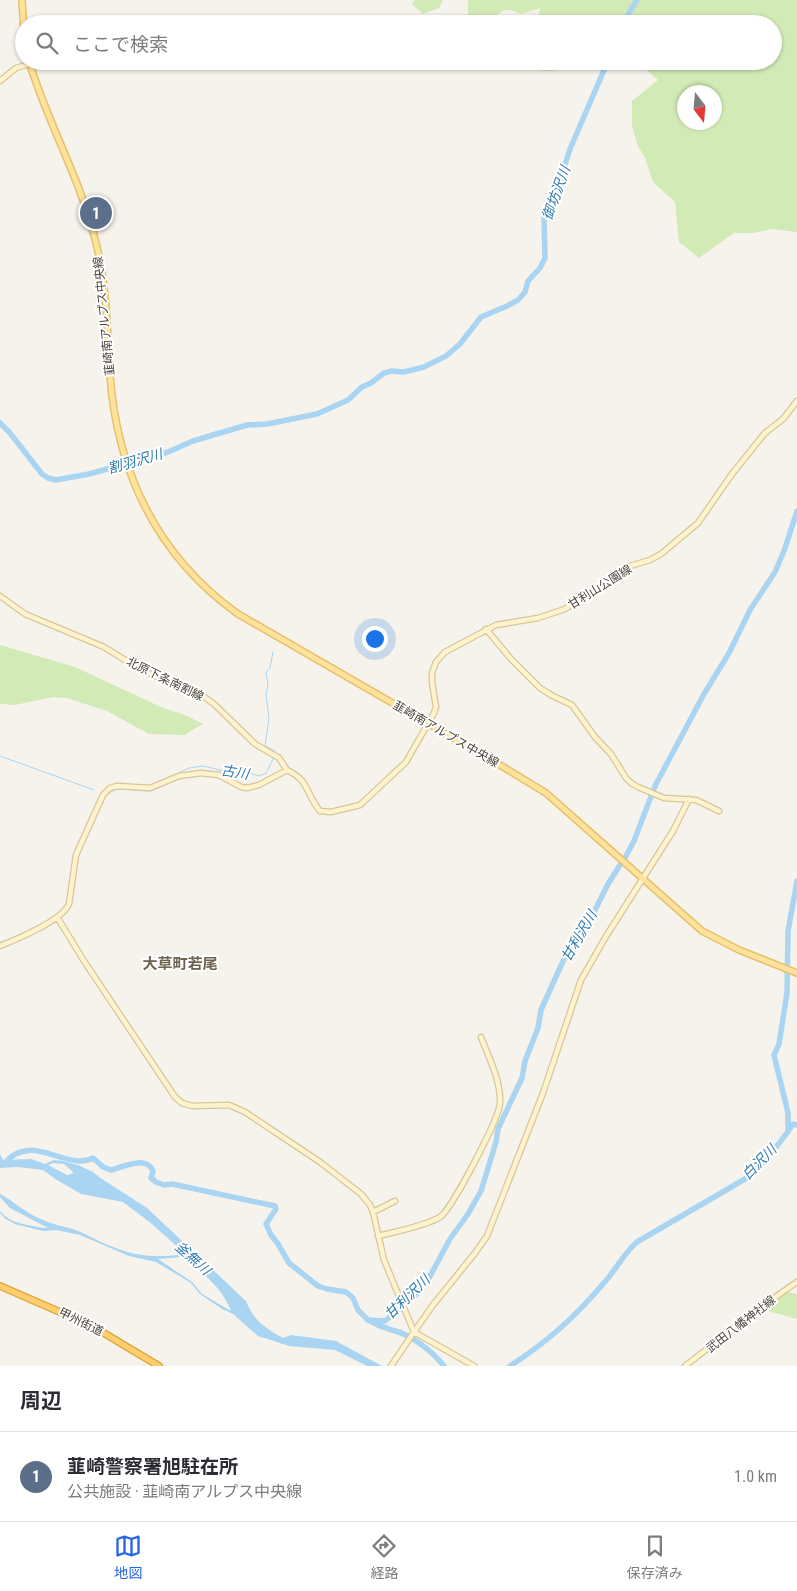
<!DOCTYPE html>
<html lang="ja">
<meta charset="utf-8">
<style>
body{margin:0;font-family:"Roboto Condensed","Noto Sans JP",sans-serif;background:#f2f2f3;color:#2b2b33}
.compass{position:absolute;left:677px;top:85px;width:45px;height:45px;border-radius:50%;background:#fff;box-shadow:0 1px 4px #0004;rotate:164deg}
.you{position:absolute;left:374px;top:638px;width:18px;height:18px;margin:-12px;border:4px solid #fff;border-radius:50%;background:#1a73e8;box-shadow:0 0 0 8px #1a73e833}
.badge{display:grid;place-items:center;width:32px;height:32px;border-radius:50%;background:#2563eb;color:#fff;font-size:16px;font-weight:700}
.pin{position:absolute;translate:-50% -50%;border:2px solid #fff;box-shadow:0 1px 5px #0006}
.list{margin:0;padding:0;list-style:none}
h2{display:flex;justify-content:space-between;align-items:center;height:65px;margin:0;padding:0 20px;font-size:21px}
h2 small{font-size:16px;font-weight:400;color:#7c7c81}
.list li{display:grid;grid-template-columns:32px 1fr auto;gap:15px;align-items:center;box-sizing:border-box;height:90px;padding:0 20px;border-top:1px solid #e1e1e2}
.list b{display:block;font-size:19px;white-space:nowrap}
.list p{margin:0;font-size:16px;white-space:nowrap;color:#7c7c81}
.list em{font-size:16px;font-style:normal;color:#7c7c81}
.icon{flex:none;width:28px;height:28px;fill:none;stroke:currentColor;stroke-width:2;stroke-linecap:round;stroke-linejoin:round}
.map{position:relative;flex:none;width:797px;height:1366px;overflow:hidden}
.search{position:absolute;background:#fff;box-shadow:0 1px 4px #0004;left:15px;right:15px;top:15px;height:55px;display:flex;align-items:center;gap:12px;box-sizing:border-box;padding:0 18px;border-radius:28px;color:#7c7c81;font-size:19px}
.sheet{height:155px;background:#fff}
nav{display:flex;justify-content:space-around;align-items:center;box-sizing:border-box;height:70px;border-top:1px solid #e1e1e2;background:#fff;font-size:14px;color:#7c7c81}
nav a{display:grid;justify-items:center;gap:2px}
nav .on{color:#2563eb}
.map>svg:first-child{display:block}
.green{fill:#d2eab5;fill-rule:evenodd}
.water{fill:#a9d4f2;fill-rule:evenodd}
.lines{fill:none;stroke-linecap:round;stroke-linejoin:round}
.stream{stroke:#a9d4f2;stroke-width:1}
.river{stroke:#a9d4f2;stroke-width:5.5}
.secondary-casing{stroke:#d6c79b;stroke-width:7}
.primary-casing{stroke:#e6c16a;stroke-width:8}
.highway-casing{stroke:#e0a43c;stroke-width:8}
.secondary{stroke:#fff3cd;stroke-width:4.5}
.primary{stroke:#ffe39c;stroke-width:5}
.highway{stroke:#ffcf6e;stroke-width:5.5}
.labels{text-anchor:middle;dominant-baseline:central;stroke-width:4;stroke-linejoin:round;paint-order:stroke}
.street-label{font-size:12px;fill:#4b4439;stroke:#fff}
.water-label{font-size:14px;font-style:italic;fill:#2e7ab2;stroke:#fff}
.quarter-label{font-size:15px;font-weight:bold;fill:#6e6250;stroke:#fff}
</style>
<div class="map">
<svg width="797" height="1366" viewBox="0 0 797 1366">
<rect width="100%" height="100%" fill="#f6f3ec"/>
<path class="green" d="M414 0H443L439 8 423 14 412 4Z
M468 0H797V232L771 229 754 233H734L699 258 679 242 675 202 653 182 645 158 638 146 632 126V101L658 80 636 61H773V24H533L538 18 540 8 521 14C500 4 504 15 488 19 483 21 477 20 472 21L468 16ZM714 92V122H684V92Z
M524 61H587C567 67 542 80 524 61Z
M0 645 75 667 163 708 185 715 203 724 184 735 149 734 107 711 67 698 53 697 15 705 2 704 0 703Z
M788 1292 797 1294V1319L758 1308 771 1298Z"/>
<path class="water" d="M0 1154 3 1160 31 1159 45 1164 54 1160 62 1161 78 1165 93 1172 99 1177 147 1208 246 1301C253 1320 266 1329 283 1338L291 1335 336 1341 382 1366H367L335 1350 289 1346 258 1336 233 1314 222 1309 200 1294 191 1283 156 1262 129 1256 80 1235 56 1230 43 1231 15 1224 6 1219 0 1213V1211C4 1215 7 1218 13 1221 17 1223 44 1229 48 1228L10 1208 0 1197V1194C15 1202 27 1214 43 1220 56 1226 71 1227 83 1233 119 1251 137 1259 178 1255L181 1253V1250L152 1224 123 1202 81 1194 57 1180 43 1170 17 1167 0 1168ZM54 1163 64 1164 74 1173 67 1175 48 1165ZM182 1257C202 1272 222 1287 231 1311L202 1294 192 1282 158 1259Z"/>
<g class="lines">
<path class="stream" d="M273 652 270 668 266 672 268 685 266 695 269 718 265 746 275 751 274 753
M0 756 94 790
M166 779 189 768 203 766 232 773 242 771 259 776 266 773 274 757
M108 793 118 789 149 791 165 785
M0 942H1"/>
<path class="river" d="M622 24 637 0
M0 423 10 433 42 474 48 478 56 480 89 474 168 452 193 441 247 425 267 424 317 414 348 400 362 387 371 383 384 373 392 371 404 372 424 367 446 356 460 344 481 317 507 306 518 300 525 292 528 281 540 268 545 258 544 217 556 193 570 149 608 61
M626 856 634 841 655 786 704 694 729 653 750 610 775 572 784 551 797 511
M788 1132V1113L774 1055 779 1044 787 993 788 931 797 881
M4 1164C31 1130 66 1172 93 1158L103 1167 111 1170C123 1167 146 1155 153 1171L151 1178 156 1182 164 1185 172 1184 275 1206 276 1209 266 1224 271 1235 278 1244 289 1263 318 1286 327 1289 346 1292 353 1298 358 1310 368 1320 385 1321 417 1294 429 1278 450 1239 468 1214 481 1191 496 1142 498 1129 522 1078 525 1061 538 1028 541 1010 564 959 594 912 608 884 620 865
M370 1321C379 1326 383 1327 392 1330 412 1335 432 1351 444 1366
M510 1366C547 1342 574 1318 603 1284 616 1270 623 1254 637 1242L745 1179C764 1163 779 1145 793 1124L797 1125"/>
<g class="secondary-casing">
<path id="secondary" d="M0 81 16 68 30 64
M0 596 25 614 104 647 143 671 200 694 214 704 255 744 279 758 287 770
M486 629 511 659 540 688 551 695 572 705 595 737 611 754 626 778 631 783 638 787 664 798 696 800 719 811
M57 917 84 961 175 1097 182 1103 192 1106 229 1105 245 1112 320 1162 361 1194 370 1205 373 1212 384 1260 414 1332 433 1305 475 1253 487 1236 543 1093 581 980 605 938 673 831 689 799
M0 946C17 939 62 921 69 904L76 855 103 795 110 788 117 786 150 788 179 776 201 773 219 775 241 787 247 788 259 785 287 770C310 781 305 793 320 811L331 812 360 805 406 762 434 713 436 707 432 682V673L436 662 445 652 496 625 538 618 565 609 630 566 650 560 661 554 698 523 732 474 765 433 783 419 797 401
M373 1212 395 1201
M378 1236C394 1232 426 1226 440 1217 452 1209 499 1119 500 1103 501 1081 489 1058 481 1037
M391 1366 414 1332 474 1366
M685 1366C722 1338 758 1308 797 1282"/>
</g>
<g class="primary-casing">
<path id="primary" d="M22 0 24 32
M29 61C47 122 80 178 95 239 107 283 107 330 110 375 117 472 157 556 238 614L505 768 546 793 702 931 739 950 797 973"/>
</g>
<g class="highway-casing">
<path id="highway" d="M0 1286 92 1326 159 1366"/>
</g>
<use href="#secondary" class="secondary"/>
<use href="#primary" class="primary"/>
<use href="#highway" class="highway"/>
</g>
<g class="labels">
<g class="street-label">
<text transform="translate(104 316) rotate(-96)">韮崎南アルプス中央線</text>
<text transform="translate(600 587) rotate(-32)">甘利山公園線</text>
<text transform="translate(165 679) rotate(26)">北原下条南割線</text>
<text transform="translate(446 734) rotate(30)">韮崎南アルプス中央線</text>
<text transform="translate(81 1322) rotate(26)">甲州街道</text>
<text transform="translate(741 1324) rotate(-38)">武田八幡神社線</text>
</g>
<g class="water-label">
<text transform="translate(556 193) rotate(-70)">御坊沢川</text>
<text transform="translate(135 461) rotate(-16)">割羽沢川</text>
<text transform="translate(235 772) rotate(9)">古川</text>
<text transform="translate(579 936) rotate(-60)">甘利沢川</text>
<text transform="translate(759 1162) rotate(-46)">白沢川</text>
<text transform="translate(193 1258) rotate(42)">釜無川</text>
<text transform="translate(407 1297) rotate(-44)">甘利沢川</text>
</g>
<g class="quarter-label">
<text x="180" y="964">大草町若尾</text>
</g>
</g>
</svg>
<svg class="compass" viewBox="-18 -18 36 36"><path d="M0-13l5 13h-10z" fill="#e53935"/><path d="M0 13l5-13h-10z" fill="#7c7c81"/></svg>
<div class="you"></div>
<div class="pin badge" style="left:96px;top:213px;background:#5c6f8a">1</div>
<div class="search"><svg class="icon" aria-label="search" viewBox="0 0 24 24"><circle cx="10" cy="10" r="6"/><path d="M15 15l6 6"/></svg>ここで検索</div>
</div>
<section class="sheet">
<h2>周辺<small></small></h2>
<ul class="list">
<li><span class="badge" style="background:#5c6f8a">1</span><div><b>韮崎警察署旭駐在所</b><p>公共施設 · 韮崎南アルプス中央線</p></div><em>1.0 km</em></li>
</ul>
</section>
<nav>
<a class="on"><svg class="icon" aria-label="map" viewBox="0 0 24 24"><path d="M3 6l6-2 6 2 6-2v14l-6 2-6-2-6 2zM9 4v14M15 6v14"/></svg>地図</a>
<a><svg class="icon" aria-label="directions" viewBox="0 0 24 24"><path d="M12 3l9 9-9 9-9-9zM9 14v-3h6M13 9l2 2-2 2"/></svg>経路</a>
<a><svg class="icon" aria-label="saved" viewBox="0 0 24 24"><path d="M7 4h10v16l-5-4-5 4z"/></svg>保存済み</a>
</nav>
